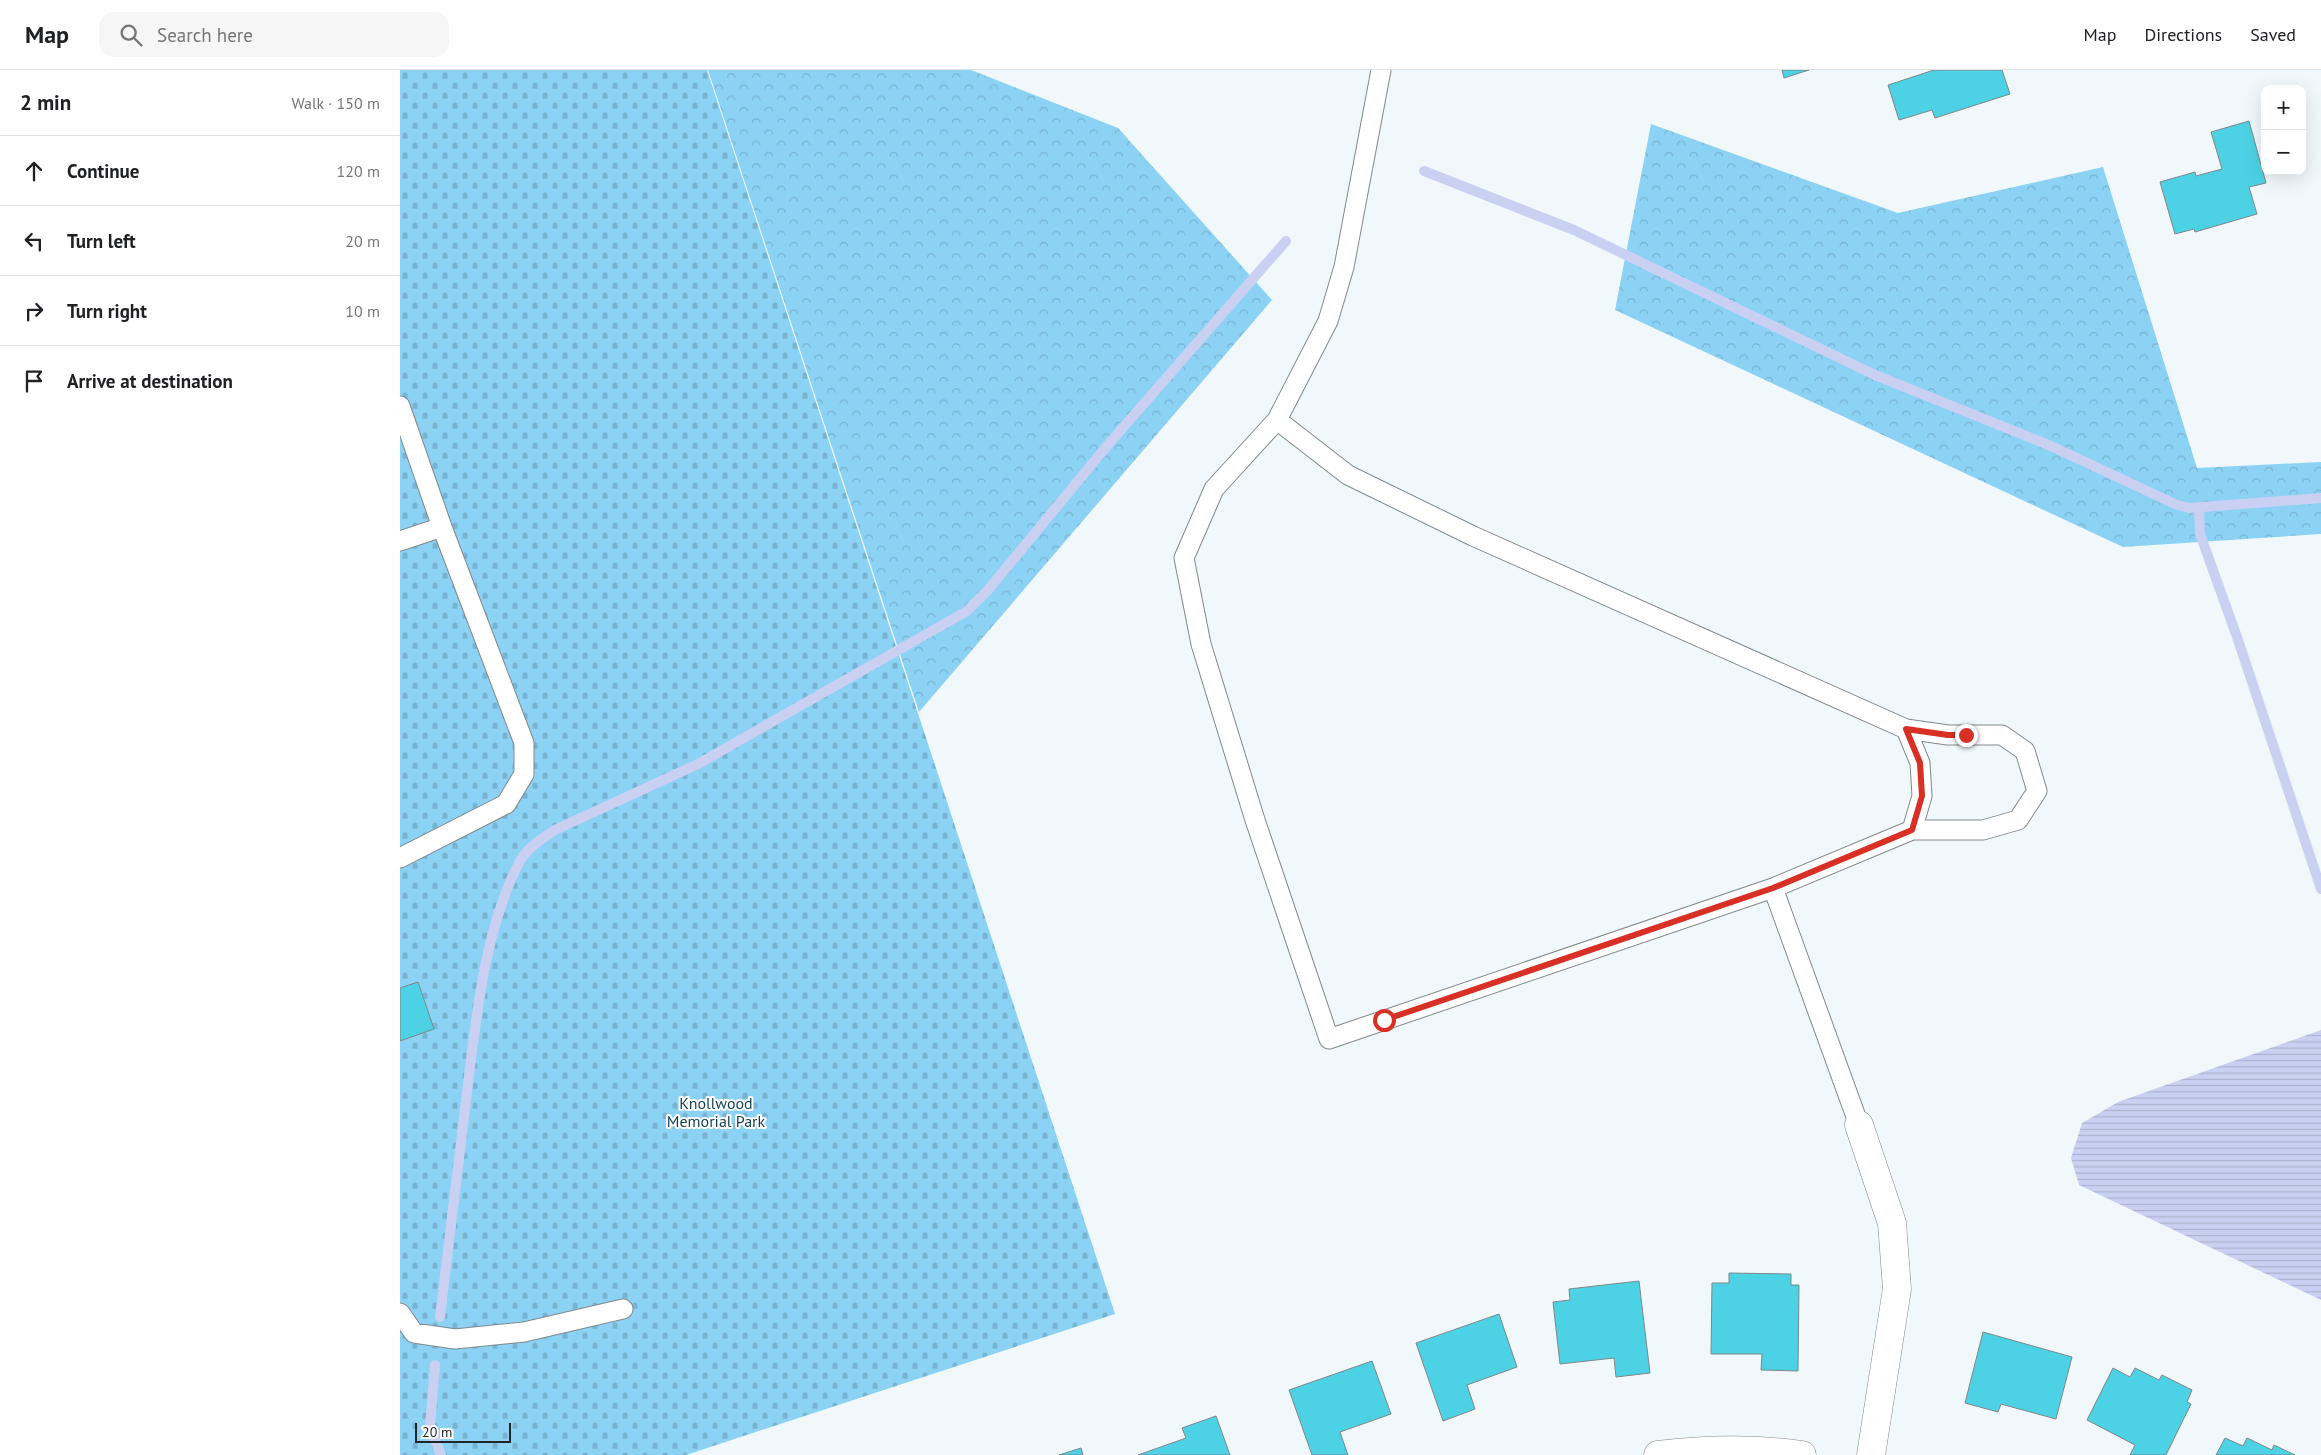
<!DOCTYPE html>
<meta charset="utf-8">
<style>
body{margin:0;font-family:"PT Sans",sans-serif;background:#f6f6f6;color:#202124}
.controls{position:absolute;right:15px;top:15px;display:grid;overflow:hidden;border-radius:10px;box-shadow:0 5px 20px #0002}
.controls button{width:45px;height:45px;display:grid;place-items:center;padding:0;border:0;border-bottom:1px solid #e0e0e0;background:#fff;color:#202124;font:25px sans-serif}
.scale{position:absolute;left:15px;bottom:12px;width:96px;box-sizing:border-box;padding-left:5px;border:2px solid #222527;border-top:0;font-size:14px;line-height:18px;white-space:nowrap;color:#222527;-webkit-text-stroke:4px #fff;paint-order:stroke}
.stop{position:absolute;width:15px;height:15px;margin:-11px;border:4px solid #d93025;border-radius:50%;background:#fff}
.stop.end{background:#d93025;border-color:#fff;box-shadow:0 1px 5px #0008}
.list{margin:0;padding:0;list-style:none}
h2{display:flex;justify-content:space-between;align-items:center;height:65px;margin:0;padding:0 20px;font-size:21px}
h2 small{font-size:16px;font-weight:400;color:#757577}
.list li{display:grid;grid-template-columns:32px 1fr auto;gap:15px;align-items:center;box-sizing:border-box;height:70px;padding:0 20px;border-top:1px solid #e0e0e0}
.list b{display:block;font-size:19px;white-space:nowrap}
.list em{font-size:16px;font-style:normal;color:#757577}
.icon{flex:none;width:28px;height:28px;fill:none;stroke:currentColor;stroke-width:2;stroke-linecap:round;stroke-linejoin:round}
.map{position:relative;flex:none;width:1921px;height:1385px;overflow:hidden}
header{display:flex;align-items:center;gap:30px;box-sizing:border-box;height:70px;padding:0 25px;background:#fff;border-bottom:1px solid #e0e0e0}
header strong{font-size:24px}
nav{display:flex;gap:28px;margin-inline-start:auto;font-size:18px}
.search{width:350px;height:45px;background:#f6f6f6;display:flex;align-items:center;gap:12px;box-sizing:border-box;padding:0 18px;border-radius:15px;color:#757577;font-size:19px}
main{display:flex}
aside{flex:1;background:#fff}
.map>svg:first-child{display:block}
.forest{fill:url(#forest-crowns)}
.cemetery{fill:url(#cemetery-stones)}
.water{fill:url(#water-rules)}
.lines{fill:none;stroke-linecap:round;stroke-linejoin:round}
.stream{stroke:#cad0f2;stroke-width:10}
.building{fill:#4cd2e4;stroke:#7f8788}
.lane-casing{stroke:#81888c;stroke-width:21}
.street-casing{stroke:#81888c;stroke-width:29}
.lane{stroke:#fff;stroke-width:19}
.street{stroke:#fff;stroke-width:28}
.route{stroke:#d93025;stroke-width:6}
.labels{text-anchor:middle;dominant-baseline:central;stroke-width:4;stroke-linejoin:round;paint-order:stroke}
.park-label{font-size:16px;fill:#123f53;stroke:#fff}
</style>
<header>
<strong>Map</strong>
<div class="search"><svg class="icon" aria-label="search" viewBox="0 0 24 24"><circle cx="10" cy="10" r="6"/><path d="M15 15l6 6"/></svg>Search here</div>
<nav><a>Map</a><a>Directions</a><a>Saved</a></nav>
</header>
<main>
<aside>
<h2>2 min<small>Walk · 150 m</small></h2>
<ul class="list">
<li><svg class="icon" aria-label="ahead" viewBox="0 0 24 24"><path d="M12 20V5M6 11l6-6 6 6"/></svg><div><b>Continue</b></div><em>120 m</em></li>
<li><svg class="icon" aria-label="left" viewBox="0 0 24 24"><path d="M17 20v-9H6M10 6l-5 5 5 5"/></svg><div><b>Turn left</b></div><em>20 m</em></li>
<li><svg class="icon" aria-label="right" viewBox="0 0 24 24"><path d="M7 20v-9h11M14 6l5 5-5 5"/></svg><div><b>Turn right</b></div><em>10 m</em></li>
<li><svg class="icon" aria-label="arrive" viewBox="0 0 24 24"><path d="M6 21V4h12l-3 4 3 4H6"/></svg><div><b>Arrive at destination</b></div></li>
</ul>
</aside>
<div class="map">
<svg width="1921" height="1385" viewBox="0 0 1921 1385">
<defs>
<pattern id="forest-crowns" width="20" height="18" patternUnits="userSpaceOnUse" patternTransform="scale(1.25)"><rect width="20" height="18" fill="#8cd2f4"/><path d="M2 6a3 3 0 1 1 6 0M12 15a3 3 0 1 1 6 0" fill="none" stroke="#78b4d1"/></pattern>
<pattern id="cemetery-stones" width="16" height="16" patternUnits="userSpaceOnUse" patternTransform="scale(1.25)"><rect width="16" height="16" fill="#8cd2f4"/><path d="M2 7V4a2 2 0 0 1 4 0v3zM10 15v-3a2 2 0 0 1 4 0v3z" fill="#78b4d1"/></pattern>
<pattern id="water-rules" width="6" height="5" patternUnits="userSpaceOnUse" patternTransform="scale(1.25)"><rect width="6" height="5" fill="#cad0f2"/><path d="M0 2.5h6" fill="none" stroke="#adb2d0"/></pattern>
</defs>
<rect width="100%" height="100%" fill="#f0f8fc"/>
<path class="forest" d="M308 0H571L718 58 872 230 519 642Z
M1251 54 1498 143 1703 97 1797 398 1921 392V464L1723 477 1215 240Z"/>
<path class="cemetery" d="M0 0H307L715 1244 286 1385H0Z"/>
<path class="water" d="M1921 960V1230L1679 1115 1671 1088 1682 1053 1718 1032Z"/>
<g class="lines">
<path class="stream" d="M1024 101 1174 160 1475 305 1651 376 1775 434 1789 438 1921 428
M1799 437 1800 464 1837 567 1921 819
M40 1247C49 1172 58 1097 67 1022 76 948 85 857 120 791 128 777 144 767 157 759L298 694 567 541 588 520 706 377 886 171
M35 1295 30 1357 41 1385"/>
</g>
<path class="building" d="M1382 0H1409L1384 8Z
M1534 0H1602L1610 24 1535 48 1532 40 1499 50 1488 15Z
M1849 51 1866 113 1849 117 1857 144 1795 162 1794 159 1775 164 1760 112 1795 102 1796 106 1822 99 1811 62Z
M18 912 34 959 0 971V918Z
M1329 1203 1391 1204V1215H1399L1398 1301 1361 1300 1362 1284H1311L1312 1213H1329Z
M1239 1211 1250 1303 1216 1307 1214 1288 1160 1294 1153 1232 1170 1230 1169 1219Z
M1099 1244 1117 1297 1067 1315 1075 1339 1043 1351 1016 1273Z
M1583 1262 1672 1287 1656 1349 1601 1334 1598 1342 1565 1333Z
M972 1291 991 1344 940 1362 948 1385H912L889 1320Z
M1713 1298 1730 1307 1735 1298 1759 1310 1762 1305 1792 1320 1787 1332 1791 1334 1766 1385H1730L1735 1375 1687 1350Z
M816 1346 830 1385H738L786 1368 782 1358Z
M1825 1368 1843 1376 1847 1368 1872 1380 1874 1375 1895 1385H1816Z
M681 1378 683 1385H659Z"/>
<g class="lines">
<g class="lane-casing">
<path id="lane" d="M0 336 42 457 124 673V704L106 734 0 788
M877 350 948 405 1073 466 1506 659 1548 665H1602L1625 681 1637 721 1618 750 1583 760H1512L1373 818 929 969 855 750 801 574 784 488 814 419 877 350 928 251 944 197 981 0
M0 471 42 457
M1506 659 1520 693 1522 726 1512 760
M1373 818 1459 1055
M0 1243 14 1263 55 1269 124 1262 223 1239"/>
</g>
<g class="street-casing">
<path id="street" d="M1459 1055 1492 1153 1497 1219 1471 1385
M1258 1385C1308 1379 1352 1378 1402 1385"/>
</g>
<use href="#lane" class="lane"/>
<use href="#street" class="street"/>
</g>
<g class="lines">
<path class="route" d="M984 950 1373 818 1512 760 1522 726 1520 693 1506 659 1548 665H1566"/>
</g>
<g class="labels">
<g class="park-label">
<text x="316" y="1033">Knollwood<tspan x="316" dy="18">Memorial Park</tspan></text>
</g>
</g>
</svg>
<div class="controls">
<button>+</button>
<button>−</button>
</div>
<div class="scale">20 m</div>
<div class="stop" style="left:984px;top:950px"></div>
<div class="stop end" style="left:1566px;top:665px"></div>
</div>
</main>
